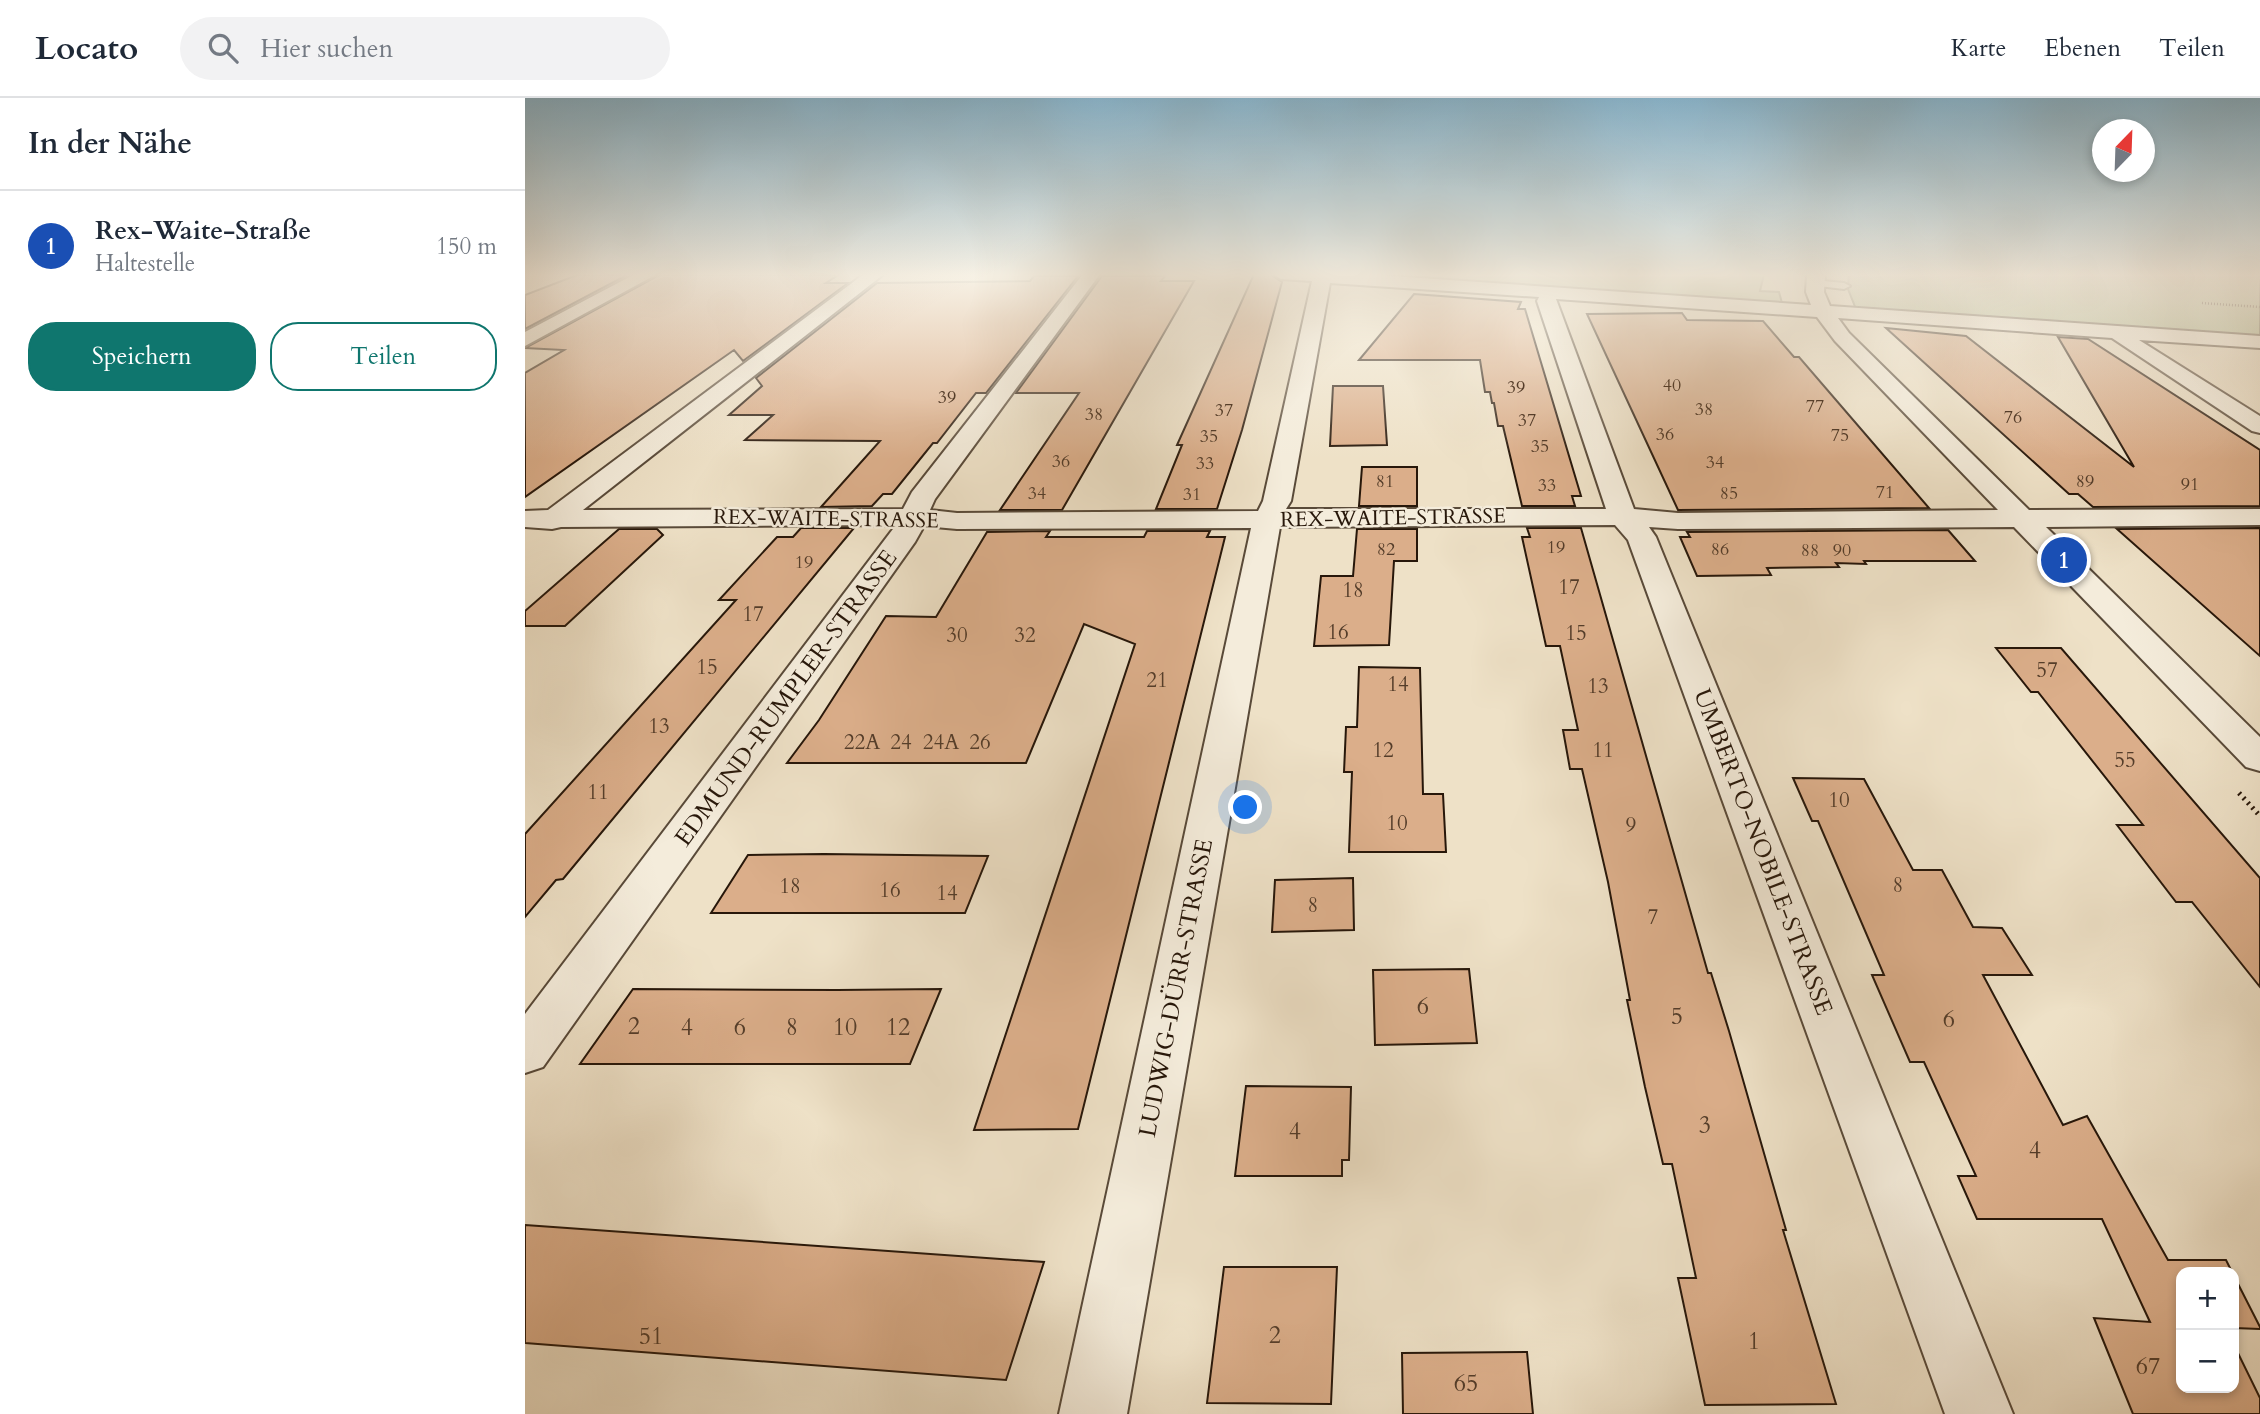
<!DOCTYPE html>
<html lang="de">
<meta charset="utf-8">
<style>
body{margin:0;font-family:Cardo,serif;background:#f2f2f3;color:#1f2937}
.controls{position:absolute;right:21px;bottom:21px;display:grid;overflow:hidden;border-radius:14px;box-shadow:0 4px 10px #0003}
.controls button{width:63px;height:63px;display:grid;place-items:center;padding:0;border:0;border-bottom:2px solid #e0e1e3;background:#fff;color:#1f2937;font:35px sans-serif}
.compass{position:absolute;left:1567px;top:21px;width:63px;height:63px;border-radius:50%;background:#fff;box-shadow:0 4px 10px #0003;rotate:23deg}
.you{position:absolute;left:721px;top:710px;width:24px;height:24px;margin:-18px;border:5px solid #fff;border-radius:50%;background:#1a73e8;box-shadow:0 0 0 10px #1a73e833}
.badge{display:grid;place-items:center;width:46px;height:46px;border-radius:50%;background:#0f766e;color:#fff;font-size:23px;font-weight:700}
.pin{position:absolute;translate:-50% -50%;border:4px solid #fff;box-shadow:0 2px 7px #0006}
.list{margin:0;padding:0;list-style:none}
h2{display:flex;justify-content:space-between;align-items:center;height:91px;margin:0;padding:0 28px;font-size:30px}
h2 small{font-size:23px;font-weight:400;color:#747a83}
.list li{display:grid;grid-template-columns:46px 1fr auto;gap:21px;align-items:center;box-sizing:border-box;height:112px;padding:0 28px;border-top:2px solid #e0e1e3}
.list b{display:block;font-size:26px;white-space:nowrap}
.list p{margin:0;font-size:23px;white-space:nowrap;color:#747a83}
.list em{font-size:23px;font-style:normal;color:#747a83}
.actions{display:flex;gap:14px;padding:21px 28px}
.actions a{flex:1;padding:16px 0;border:2px solid #0f766e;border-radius:28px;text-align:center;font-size:24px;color:#0f766e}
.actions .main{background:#0f766e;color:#fff}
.icon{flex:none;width:38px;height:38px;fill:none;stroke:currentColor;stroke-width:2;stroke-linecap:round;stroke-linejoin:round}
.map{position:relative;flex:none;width:1735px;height:1316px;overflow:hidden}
header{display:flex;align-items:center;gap:42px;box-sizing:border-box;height:98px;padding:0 35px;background:#fff;border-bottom:2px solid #e0e1e3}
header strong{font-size:33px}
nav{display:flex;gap:38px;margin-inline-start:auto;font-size:24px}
.search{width:490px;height:63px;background:#f2f2f3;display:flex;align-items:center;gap:18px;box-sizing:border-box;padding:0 24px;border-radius:38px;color:#747a83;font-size:26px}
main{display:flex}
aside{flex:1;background:#fff}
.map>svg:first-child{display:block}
.green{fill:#b6c398;stroke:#6e6d51;stroke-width:2}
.building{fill:#dbae8a;stroke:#27170a;stroke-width:2}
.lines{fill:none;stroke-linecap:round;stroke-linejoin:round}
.service-casing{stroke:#594a39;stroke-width:4}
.minor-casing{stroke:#594a39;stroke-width:4}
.path-far1{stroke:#27170a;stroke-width:2.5;stroke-dasharray:1 2;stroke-linecap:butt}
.path{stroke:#27170a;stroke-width:5;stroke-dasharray:2 4.5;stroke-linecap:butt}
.service{fill:#f4ecdb;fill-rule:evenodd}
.minor{fill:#f4ecdb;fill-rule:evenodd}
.labels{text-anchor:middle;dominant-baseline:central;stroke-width:5;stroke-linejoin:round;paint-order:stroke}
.far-number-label{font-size:18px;fill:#543d2a}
.far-street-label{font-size:21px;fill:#27170a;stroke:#f4ecdb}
.number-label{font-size:21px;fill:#543d2a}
.street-label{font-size:24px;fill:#27170a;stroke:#f4ecdb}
.near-number-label{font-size:24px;fill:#543d2a}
</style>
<header>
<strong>Locato</strong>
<div class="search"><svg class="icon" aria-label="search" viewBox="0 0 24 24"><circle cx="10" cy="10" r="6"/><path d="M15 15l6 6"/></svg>Hier suchen</div>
<nav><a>Karte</a><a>Ebenen</a><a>Teilen</a></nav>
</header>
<main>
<aside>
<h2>In der Nähe<small></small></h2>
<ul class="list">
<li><span class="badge" style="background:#1a4fb4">1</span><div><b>Rex-Waite-Straße</b><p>Haltestelle</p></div><em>150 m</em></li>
</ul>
<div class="actions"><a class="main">Speichern</a><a>Teilen</a></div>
</aside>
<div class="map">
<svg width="1735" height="1316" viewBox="0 0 1735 1316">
<rect width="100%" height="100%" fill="#eee1c7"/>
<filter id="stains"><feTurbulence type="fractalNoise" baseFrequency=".00286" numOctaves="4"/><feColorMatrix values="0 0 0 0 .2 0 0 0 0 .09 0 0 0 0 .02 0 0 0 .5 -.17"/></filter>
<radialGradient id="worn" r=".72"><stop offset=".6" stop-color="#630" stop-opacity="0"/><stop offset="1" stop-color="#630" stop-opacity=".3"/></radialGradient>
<path class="green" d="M799 176H1239L1235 193 1254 194 1257 205 1244 208Z
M1324 176H1735V241L1331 211 1323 191Z"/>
<path class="building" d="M729 176H745L757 184 717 332 692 411H631L657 347H652Z
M52 177H102L0 231V197Z
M134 177H313L301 185H323L218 263 209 252 0 399V275L39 252 0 250Z
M509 178H553L461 295H451L412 345H408L367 396H358L347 408 296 409 355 343 220 342 248 317H204L237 288 231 280 352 185 505 183Z
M577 178H640L636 183H669L537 412H475L554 295H491Z
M889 196 996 204 993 211H1000L1056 398H1047L1050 408H997L978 328H973L969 305H967L965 294H960L955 262H834Z
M1157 215 1162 222 1238 223 1269 259H1274L1404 410 1153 412 1062 216Z
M1361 230 1441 238 1609 369 1533 239 1563 241 1735 352V408L1568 409 1553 396H1544Z
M808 288H858L862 347 805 348Z
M837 369H892V408H834Z
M276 430H329L38 781 31 782 0 819V736L211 502H194L252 439H268Z
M1002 430H1056L1183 875H1186L1204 933 1261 1132H1258L1311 1306 1180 1307 1153 1180H1171L1147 1066H1138L1120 989 1102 902H1105L1083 784 1057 671H1045L1038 632H1053L1035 548H1021L997 439H1005Z
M1735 430V558L1592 431Z
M94 431H132L138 437 40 528H0V513Z
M832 431H892V463H869L864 547 789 548 796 478H828Z
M1423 432 1450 463H1339L1341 466 1311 465 1314 469 1242 470 1246 477 1172 478 1155 439H1165L1162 434Z
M525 433 521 439H619L622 433H685L682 439H700L553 1031 449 1032 610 546 559 526 501 665H262L294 622 361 518 411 519 462 434Z
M1471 550H1536L1735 780V889L1667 804H1651L1592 727H1618L1513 594H1506Z
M834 569 895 570 898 696H918L921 754H824L827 674H819L821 629H832Z
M1268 680 1339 681 1388 772H1417L1448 829 1477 830 1507 877H1458L1538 1027 1562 1018 1643 1162H1701L1707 1174H1656V1290H1709V1247L1735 1300V1316H1608L1569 1220 1625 1224 1577 1121H1452L1433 1078H1451L1399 964H1385L1347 877H1359L1293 723H1287Z
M223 757 299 756 463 758 440 815H186Z
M828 780 829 832 747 834 750 782Z
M944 871 952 945 850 947 848 872Z
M108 891 312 892 416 891 385 966H55Z
M721 988 826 989 824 1062H817V1078H710Z
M0 1127 519 1164 481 1282 0 1245Z
M699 1169H812L806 1306 682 1305Z
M1709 1178 1735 1229V1231L1709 1230Z
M1002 1254 1008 1316H878L877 1255Z"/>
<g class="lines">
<g class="service-casing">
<path id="service" d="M1289 182 1319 185 1325 188 1319 191 1285 187 1283 185Z"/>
</g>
<g class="minor-casing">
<path id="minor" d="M110 176H132L0 248V234Z
M339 176H359L58 412 378 411 387 394 558 176H575L410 401 405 412 432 415 733 413 738 403 787 183 756 181 748 176H837L1286 207 1281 194 1282 176H1300L1299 194 1305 208 1735 238V250L1614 242 1735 318V335L1727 333 1587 240 1313 220 1324 235 1504 412 1735 411V427L1521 429 1735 639V673L1721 669 1489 429 1153 431 1124 429 1131 439 1488 1316H1420L1103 442 1090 427 755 429 602 1316H534L726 430 432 431 399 428 390 444 18 969 0 975V916L371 427 36 429 27 431 0 429V413L23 412ZM805 185 1014 199 1012 203 1081 411H761L766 403ZM1031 201 1292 219 1310 243 1473 412 1153 415 1109 411Z"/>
</g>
<path class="path-far1" d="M1677 205 1735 209"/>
<path class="path" d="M1714 695 1735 718"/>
<use href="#service" class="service"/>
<use href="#minor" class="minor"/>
</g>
<linearGradient id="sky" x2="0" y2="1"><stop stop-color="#89b8d2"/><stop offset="0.49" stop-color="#f7f2e6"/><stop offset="1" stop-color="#f7f2e6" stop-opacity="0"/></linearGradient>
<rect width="1735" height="361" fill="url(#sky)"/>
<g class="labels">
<g class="far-number-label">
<text x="1147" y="287">40</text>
<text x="991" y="289">39</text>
<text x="422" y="299">39</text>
<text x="1290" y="308">77</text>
<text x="1179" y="311">38</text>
<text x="699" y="312">37</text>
<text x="569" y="316">38</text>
<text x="1488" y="319">76</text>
<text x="1002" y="322">37</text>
<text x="1140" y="336">36</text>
<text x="1315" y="337">75</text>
<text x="684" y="338">35</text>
<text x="1015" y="348">35</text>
<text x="536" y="363">36</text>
<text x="1190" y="364">34</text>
<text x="680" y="365">33</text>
<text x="860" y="383">81</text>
<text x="1560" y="383">89</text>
<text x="1665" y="386">91</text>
<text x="1022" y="387">33</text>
<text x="1360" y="394">71</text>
<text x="512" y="395">34</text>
<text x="1204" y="395">85</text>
<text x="667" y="396">31</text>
<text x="1031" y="449">19</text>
<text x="861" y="451">82</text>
<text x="1195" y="451">86</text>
<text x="1285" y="452">88</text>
<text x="1317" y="452">90</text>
<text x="279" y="464">19</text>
</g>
<g class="far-street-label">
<text transform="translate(868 420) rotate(-1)">REX-WAITE-STRASSE</text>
<text transform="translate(301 421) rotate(1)">REX-WAITE-STRASSE</text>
</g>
<g class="number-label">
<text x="1044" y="489">17</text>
<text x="828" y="492">18</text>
<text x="228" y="516">17</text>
<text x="813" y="534">16</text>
<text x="1051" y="535">15</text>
<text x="432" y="537">30</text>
<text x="500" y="537">32</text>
<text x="182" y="569">15</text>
<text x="1522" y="572">57</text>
<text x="632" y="582">21</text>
<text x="873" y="586">14</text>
<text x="1073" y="588">13</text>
<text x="134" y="628">13</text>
<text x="337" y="644">22A</text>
<text x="376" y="644">24</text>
<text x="416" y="644">24A</text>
<text x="455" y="644">26</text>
<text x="858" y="652">12</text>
<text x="1078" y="652">11</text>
<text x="1600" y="662">55</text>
<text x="73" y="694">11</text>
<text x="1314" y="702">10</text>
<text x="872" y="725">10</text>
<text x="1106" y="727">9</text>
<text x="1373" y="787">8</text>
<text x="265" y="788">18</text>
<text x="365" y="792">16</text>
<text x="422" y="795">14</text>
<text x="788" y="807">8</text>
<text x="1128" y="819">7</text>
</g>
<g class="street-label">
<text transform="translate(261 600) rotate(-54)">EDMUND-RUMPLER-STRASSE</text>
<text transform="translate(1238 754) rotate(69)">UMBERTO-NOBILE-STRASSE</text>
<text transform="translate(651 890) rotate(-79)">LUDWIG-DÜRR-STRASSE</text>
</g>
<g class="near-number-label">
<text x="898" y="908">6</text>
<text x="1152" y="918">5</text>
<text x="1424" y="921">6</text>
<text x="109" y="928">2</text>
<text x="162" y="929">4</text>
<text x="215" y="929">6</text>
<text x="267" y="929">8</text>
<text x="320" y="929">10</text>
<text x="373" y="929">12</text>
<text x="1180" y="1027">3</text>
<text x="770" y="1033">4</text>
<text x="1510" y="1052">4</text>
<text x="750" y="1237">2</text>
<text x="126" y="1238">51</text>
<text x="1229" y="1243">1</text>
<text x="1623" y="1268">67</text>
<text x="941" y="1285">65</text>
</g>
</g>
<rect width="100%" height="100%" filter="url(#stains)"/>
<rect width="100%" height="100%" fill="url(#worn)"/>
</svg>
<div class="controls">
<button>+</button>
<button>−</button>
</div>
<svg class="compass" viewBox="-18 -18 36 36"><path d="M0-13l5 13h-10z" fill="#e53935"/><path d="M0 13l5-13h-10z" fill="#747a83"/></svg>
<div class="you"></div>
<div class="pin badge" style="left:1539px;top:462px;background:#1a4fb4">1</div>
</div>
</main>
